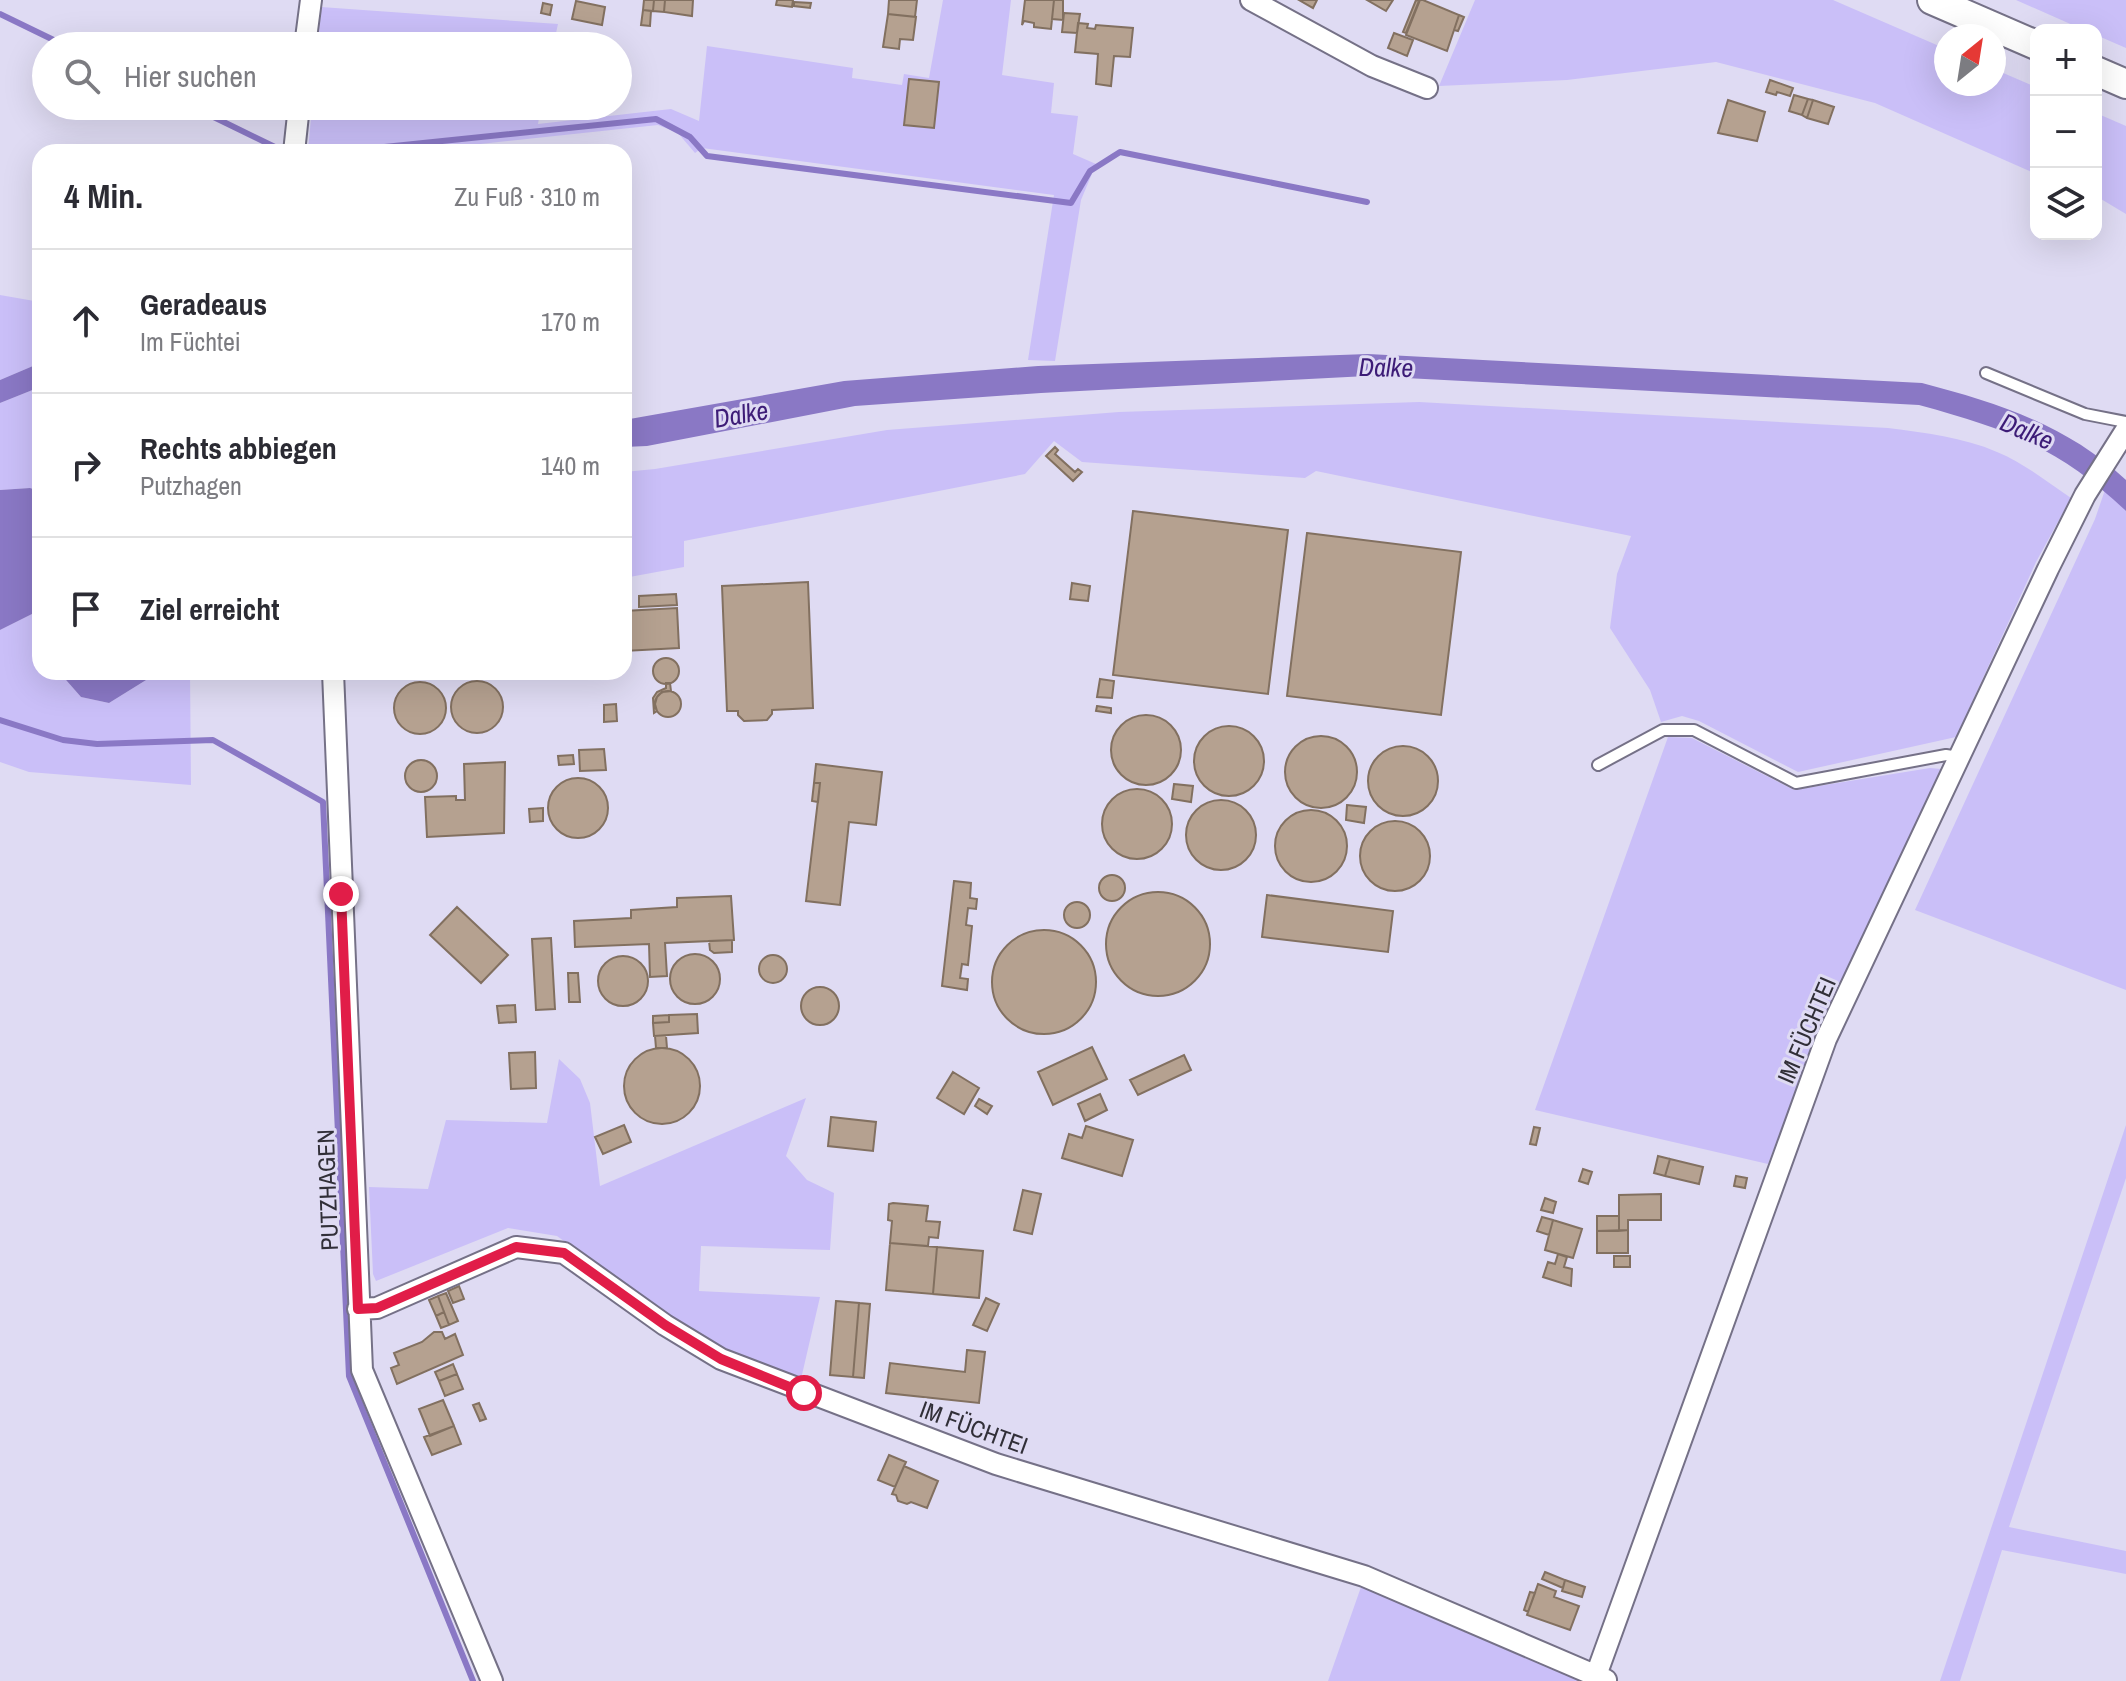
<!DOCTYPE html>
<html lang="de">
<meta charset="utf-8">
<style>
body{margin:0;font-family:"Archivo Narrow",sans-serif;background:#f7f7f7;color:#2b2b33}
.controls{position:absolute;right:24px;top:24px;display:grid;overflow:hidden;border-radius:16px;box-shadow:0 8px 32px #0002}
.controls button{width:72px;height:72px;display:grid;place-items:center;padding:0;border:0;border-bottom:2px solid #e1e1e2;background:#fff;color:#2b2b33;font:40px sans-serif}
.compass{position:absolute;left:1934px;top:24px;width:72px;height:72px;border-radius:50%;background:#fff;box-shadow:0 8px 32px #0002;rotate:30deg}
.stop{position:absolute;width:24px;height:24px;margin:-18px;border:6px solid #e11d48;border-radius:50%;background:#fff}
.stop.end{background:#e11d48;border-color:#fff;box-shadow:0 2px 8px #0008}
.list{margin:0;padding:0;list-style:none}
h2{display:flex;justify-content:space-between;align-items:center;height:104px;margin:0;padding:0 32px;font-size:34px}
h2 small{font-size:26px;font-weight:400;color:#7c7c81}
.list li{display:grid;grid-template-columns:52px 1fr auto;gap:24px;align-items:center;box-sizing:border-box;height:144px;padding:0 32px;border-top:2px solid #e1e1e2}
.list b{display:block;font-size:30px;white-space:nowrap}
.list p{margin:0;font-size:26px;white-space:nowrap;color:#7c7c81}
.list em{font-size:26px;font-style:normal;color:#7c7c81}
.icon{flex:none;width:44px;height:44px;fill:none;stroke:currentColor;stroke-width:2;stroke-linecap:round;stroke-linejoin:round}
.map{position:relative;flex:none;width:2126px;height:1681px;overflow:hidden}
.search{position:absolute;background:#fff;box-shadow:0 8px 32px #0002;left:32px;top:32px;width:600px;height:88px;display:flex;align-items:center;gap:20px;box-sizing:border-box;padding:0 28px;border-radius:44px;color:#7c7c81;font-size:30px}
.panel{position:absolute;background:#fff;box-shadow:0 8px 32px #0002;left:32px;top:144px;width:600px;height:536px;border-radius:24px}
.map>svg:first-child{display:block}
.green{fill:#cabff8}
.water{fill:#8a78c5}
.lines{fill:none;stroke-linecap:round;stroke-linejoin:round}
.stream{stroke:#8a78c5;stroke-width:6}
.building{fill:#b5a190;stroke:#827060;stroke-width:2}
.service-casing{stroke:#757187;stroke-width:14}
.minor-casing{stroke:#757187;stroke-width:24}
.secondary-casing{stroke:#757187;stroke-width:32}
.service{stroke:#fff;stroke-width:10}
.minor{stroke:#fff;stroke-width:20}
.secondary{stroke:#fff;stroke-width:28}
.route{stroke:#e11d48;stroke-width:10}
.labels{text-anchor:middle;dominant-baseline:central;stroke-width:6;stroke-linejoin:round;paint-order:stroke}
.street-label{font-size:24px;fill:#312f38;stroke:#dfdbf3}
.water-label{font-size:26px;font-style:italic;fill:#3d1c77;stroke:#dfdbf3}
</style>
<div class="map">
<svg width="2126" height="1681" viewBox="0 0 2126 1681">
<rect width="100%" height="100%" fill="#dfdbf3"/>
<path class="green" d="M943 0H1011L1002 75 1054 83 1051 113 1078 116 1073 154 1096 164 1081 200 1055 361 1028 360 1054 195 702 148 695 153 678 133 658 125 406 152H308L312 106H541L538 124 671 109 699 121 707 46 853 68 852 78 902 85 904 74 929 78Z
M1475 0H1833L1946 49V84H1994V69L2036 87V174L1875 103 1716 62 1567 80 1439 86Z
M2016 0H2126V48L2096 35V30H2084Z
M321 7 558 24 553 46H318Z
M2096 113 2126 126V214L2096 196Z
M0 295 40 302V363L0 380Z
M40 387V491L30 488 0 490V403Z
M1419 402 1888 428C1925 433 1963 437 1997 452 2024 463 2047 482 2071 498L2036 562 1956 737 1798 772 1699 721 1682 716 1661 722 1650 690 1610 628 1617 574 1631 536 1316 471 1305 478 1082 462 1054 441 1025 474 684 541V567L624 578V472L655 469 887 430 1119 412Z
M2105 490 2126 511V990L1915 910 2095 519Z
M40 610V622L37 623 33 642 40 650V672H59L81 697 109 703 159 672H190L191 785 29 772 0 762V630Z
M1668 737 1692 738 1794 790 1930 768 1941 769 1818 1032 1768 1164 1535 1110Z
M559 1059 580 1079 590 1103 600 1186 806 1098 786 1156 807 1180 834 1193 830 1250 701 1246 699 1291 820 1297 801 1379 723 1352 669 1318 557 1236 508 1228 376 1281 373 1274 369 1187 428 1189 446 1120 547 1123Z
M2126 1125V1178L2009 1527 2126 1551V1574L2002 1550 1960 1681H1940Z
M1361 1587 1580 1679V1681H1328Z"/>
<path class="water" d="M1368 354 1922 383C1998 403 2067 425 2126 480V511C2059 447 2006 429 1919 405L1367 376 1041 393 855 406 647 446 624 447V420L844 381 1038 366Z
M40 363V387L0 403V380Z
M30 488 40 491V610L0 630V490Z
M59 672H159L109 703 81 697Z"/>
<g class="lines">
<path class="stream" d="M0 14 66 46
M191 106 279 149
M336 152 656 119 690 137 707 156 1071 203 1090 171 1120 152 1367 202
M0 720 63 740 97 744 213 740 323 802 349 1376 473 1681"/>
</g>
<path class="building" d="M644 0H654L653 11 643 10Z
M654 0H665L664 12 653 11Z
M665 0H693L692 16 664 12Z
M777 0H793L792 7 776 5Z
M889 0H917L915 17 888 14Z
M1025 0H1054L1051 29 1034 27V23L1024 21 1022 25Z
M1054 0H1063V20L1052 19Z
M1299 0H1317L1313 8Z
M1367 0H1393L1386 11Z
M1416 0 1419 1 1406 33 1403 32Z
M1423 0 1459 15 1447 51 1406 35 1420 0Z
M576 1 605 7 602 25 572 19Z
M794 2 811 3 810 8 794 6Z
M543 3 552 5 550 15 541 13Z
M643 10 651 11 650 26 641 25Z
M1064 13 1080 14 1077 33 1062 32Z
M888 14 916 17 913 40 900 39 899 49 883 47Z
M1459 15 1464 17 1458 31 1454 30Z
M1078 23 1088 24 1087 28 1095 29 1096 25 1133 28 1130 57 1114 56 1111 86 1096 84 1098 54 1075 52Z
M1394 33 1413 40 1407 56 1388 48Z
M909 79 939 82 934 128 904 125Z
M1770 80 1793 88 1790 96 1777 92 1776 95 1766 92Z
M1794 95 1808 99 1802 115 1789 111Z
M1808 99 1813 100 1807 118 1802 115Z
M1728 100 1765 112 1757 141 1718 133Z
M1813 100 1834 107 1828 124 1807 118Z
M1055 447 1058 450 1055 454 1075 472 1078 469 1082 472 1073 481 1046 456Z
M1133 511 1288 530 1268 694 1113 675Z
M1307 533 1461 552 1441 715 1287 696Z
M808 582 813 708 772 710V714L767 720 744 721 738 715V711H727L722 586Z
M1072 583 1090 586 1088 601 1070 599Z
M676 594 677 605 639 607V596Z
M677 608 679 648 624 651V611Z
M653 671a13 13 0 1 1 26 0a13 13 0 1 1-26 0Z
M1100 679 1114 681 1112 698 1097 697Z
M451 707a26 26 0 1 1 52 0a26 26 0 1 1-52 0Z
M394 708a26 26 0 1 1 52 0a26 26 0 1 1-52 0Z
M666 683H670L671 691 662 692 657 697 655 704 657 711 654 713 653 698 657 692 666 688Z
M655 704a13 13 0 1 1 26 0a13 13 0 1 1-26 0Z
M616 704 617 721 604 722V705Z
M1097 706 1111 708V713L1096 711Z
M1111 750a35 35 0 1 1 70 0a35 35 0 1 1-70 0Z
M1194 761a35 35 0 1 1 70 0a35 35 0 1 1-70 0Z
M1285 772a36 36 0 1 1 72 0a36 36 0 1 1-72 0Z
M1368 781a35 35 0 1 1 70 0a35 35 0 1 1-70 0Z
M604 749 606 770 580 771 579 750Z
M573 755 574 764 559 765 558 756Z
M405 776a16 16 0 1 1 32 0a16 16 0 1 1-32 0Z
M505 762 504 833 427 837 425 797 456 796V800H465L464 764Z
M816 764 882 772 876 825 849 822 840 905 806 901 820 783H814Z
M548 808a30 30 0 1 1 60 0a30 30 0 1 1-60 0Z
M814 783H820L818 802 812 801Z
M1174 784 1193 786 1191 802 1172 799Z
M1102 824a35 35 0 1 1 70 0a35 35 0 1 1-70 0Z
M1186 835a35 35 0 1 1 70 0a35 35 0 1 1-70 0Z
M1347 805 1366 807 1364 823 1346 820Z
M543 808V821L530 822 529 809Z
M1275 846a36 36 0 1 1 72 0a36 36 0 1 1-72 0Z
M1360 856a35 35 0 1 1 70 0a35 35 0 1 1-70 0Z
M1099 888a13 13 0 1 1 26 0a13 13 0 1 1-26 0Z
M954 881 971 883 970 898 977 899 976 909 968 908 966 925 972 926 968 965 962 964 960 978 968 979 967 990 942 986Z
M1106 944a52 52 0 1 1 104 0a52 52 0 1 1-104 0Z
M1267 895 1393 911 1388 952 1262 937Z
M731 896 734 940 665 943 667 976 650 977 649 944 575 947 574 921 631 918V910L677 907V898Z
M1064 915a13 13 0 1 1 26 0a13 13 0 1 1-26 0Z
M457 907 508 955 481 983 430 935Z
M992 982a52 52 0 1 1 104 0a52 52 0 1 1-104 0Z
M551 938 555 1009 536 1010 532 939Z
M732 940V952L714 953 710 950 709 941Z
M670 979a25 25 0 1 1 50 0a25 25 0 1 1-50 0Z
M759 969a14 14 0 1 1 28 0a14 14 0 1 1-28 0Z
M598 981a25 25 0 1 1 50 0a25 25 0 1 1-50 0Z
M568 973H578L580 1002H569Z
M801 1006a19 19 0 1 1 38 0a19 19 0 1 1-38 0Z
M515 1005 516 1022 499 1023 497 1006Z
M697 1014 698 1033 654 1036 653 1023 669 1022V1015Z
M669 1015V1022L653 1023V1016Z
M655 1036H666L667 1048H656Z
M1092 1047 1107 1079 1053 1105 1038 1072Z
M624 1086a38 38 0 1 1 76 0a38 38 0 1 1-76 0Z
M535 1052 536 1088 511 1089 509 1053Z
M1184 1055 1191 1070 1138 1095 1130 1080Z
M953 1072 979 1088 964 1114 937 1098Z
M1100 1094 1107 1110 1085 1121 1078 1104Z
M979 1099 992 1106 987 1114 975 1106Z
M831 1117 876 1122 873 1151 828 1146Z
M624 1125 631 1142 603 1154 595 1137Z
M1086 1126 1133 1140 1122 1176 1062 1158 1069 1134 1082 1138Z
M1534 1127 1540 1128 1536 1145 1530 1144Z
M1658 1156 1670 1159 1665 1176 1654 1173Z
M1670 1159 1703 1167 1699 1184 1665 1176Z
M1583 1169 1592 1172 1588 1184 1579 1181Z
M1736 1176 1747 1178 1745 1188 1734 1186Z
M1023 1190 1041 1194 1032 1234 1014 1230Z
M1661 1194V1220H1628V1230L1619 1231V1195Z
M1545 1198 1556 1202 1553 1213 1541 1210Z
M893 1203 928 1206 926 1221 940 1222 938 1238 929 1237 928 1246 890 1243 892 1221 888 1220 889 1204Z
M1597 1216H1619V1231H1597Z
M1542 1217 1553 1220 1549 1235 1537 1231Z
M1553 1220 1582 1229 1573 1258 1545 1250Z
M1628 1230V1253H1597V1231Z
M890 1243 937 1247 933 1294 886 1290Z
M937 1247 983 1251 979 1298 933 1294Z
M1558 1254 1567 1257 1564 1267 1572 1269 1571 1286 1543 1277 1548 1262 1555 1264Z
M1614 1256H1630V1267H1614Z
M459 1286 464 1299 453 1303 448 1291Z
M446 1293 458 1321 449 1325 438 1296Z
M438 1296 444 1312 436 1316 429 1300Z
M986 1298 999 1304 987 1331 973 1325Z
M836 1301 859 1303 853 1377 830 1375Z
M859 1303 870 1304 864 1378 853 1377Z
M444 1312 449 1325 441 1328 436 1316Z
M434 1332H442L445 1339 455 1334 463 1355 397 1384 391 1368 399 1365 394 1353 422 1342Z
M967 1350 985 1352 979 1403 886 1393 890 1363 965 1372Z
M453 1364 457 1374 439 1381 435 1372Z
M457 1374 463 1389 445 1396 439 1381Z
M443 1400 454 1426 430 1436 419 1409Z
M479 1403 486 1419 480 1421 473 1405Z
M454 1426 461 1444 432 1455 424 1437Z
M889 1455 906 1462 895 1487 878 1480Z
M904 1466 938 1481 927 1508 911 1502 907 1504 898 1501 896 1495 892 1494Z
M1545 1572 1565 1580 1563 1588 1542 1579Z
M1565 1580 1585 1587 1582 1597 1562 1591Z
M1538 1584 1556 1591 1554 1597 1579 1606 1570 1630 1527 1615Z
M1530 1592 1535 1593 1528 1612 1524 1610Z"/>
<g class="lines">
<g class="service-casing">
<path id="service" d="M1986 373 2085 414 2126 422
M1598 765 1663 730H1694L1796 783 1946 755 1959 757"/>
</g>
<g class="minor-casing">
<path id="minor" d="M1251 0 1372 66 1427 88
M305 46 311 0
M294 152 299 106
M333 672 362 1370 492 1681
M358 1309 377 1308 516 1247 564 1253 665 1325 721 1359 996 1464 1364 1576 1606 1680
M1594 1681 1826 1039 2048 569 2085 495 2126 430"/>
</g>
<g class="secondary-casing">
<path id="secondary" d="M1932 0 2036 45
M2096 71 2126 84"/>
</g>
<use href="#service" class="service"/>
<use href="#minor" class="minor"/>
<use href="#secondary" class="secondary"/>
</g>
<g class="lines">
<path class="route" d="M341 894 358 1309 377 1308 516 1247 564 1253 665 1325 721 1359 804 1393"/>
</g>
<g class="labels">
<g class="street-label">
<text transform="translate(1806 1030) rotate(-67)">IM FÜCHTEI</text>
<text transform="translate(327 1190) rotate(-92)">PUTZHAGEN</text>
<text transform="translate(974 1427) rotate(20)">IM FÜCHTEI</text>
</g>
<g class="water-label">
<text transform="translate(1386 367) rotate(1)">Dalke</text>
<text transform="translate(741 414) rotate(-10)">Dalke</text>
<text transform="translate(2027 431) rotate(23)">Dalke</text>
</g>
</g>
</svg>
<div class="controls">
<button>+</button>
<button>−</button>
<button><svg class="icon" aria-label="layers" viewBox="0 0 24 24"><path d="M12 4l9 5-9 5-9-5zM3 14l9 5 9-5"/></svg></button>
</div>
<svg class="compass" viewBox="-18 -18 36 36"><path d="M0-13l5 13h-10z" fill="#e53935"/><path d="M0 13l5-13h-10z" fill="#7c7c81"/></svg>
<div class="stop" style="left:804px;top:1393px"></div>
<div class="stop end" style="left:341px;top:894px"></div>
<div class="search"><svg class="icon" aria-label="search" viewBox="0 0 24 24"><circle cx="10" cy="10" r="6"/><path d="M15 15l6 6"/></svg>Hier suchen</div>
<section class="panel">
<h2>4 Min.<small>Zu Fuß · 310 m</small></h2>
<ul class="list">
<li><svg class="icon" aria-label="ahead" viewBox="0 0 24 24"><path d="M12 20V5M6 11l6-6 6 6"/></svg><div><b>Geradeaus</b><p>Im Füchtei</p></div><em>170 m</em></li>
<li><svg class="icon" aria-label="right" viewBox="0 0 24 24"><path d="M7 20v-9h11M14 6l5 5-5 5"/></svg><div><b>Rechts abbiegen</b><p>Putzhagen</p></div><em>140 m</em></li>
<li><svg class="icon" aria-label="arrive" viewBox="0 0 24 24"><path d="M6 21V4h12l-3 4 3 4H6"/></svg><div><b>Ziel erreicht</b></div></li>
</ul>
</section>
</div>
